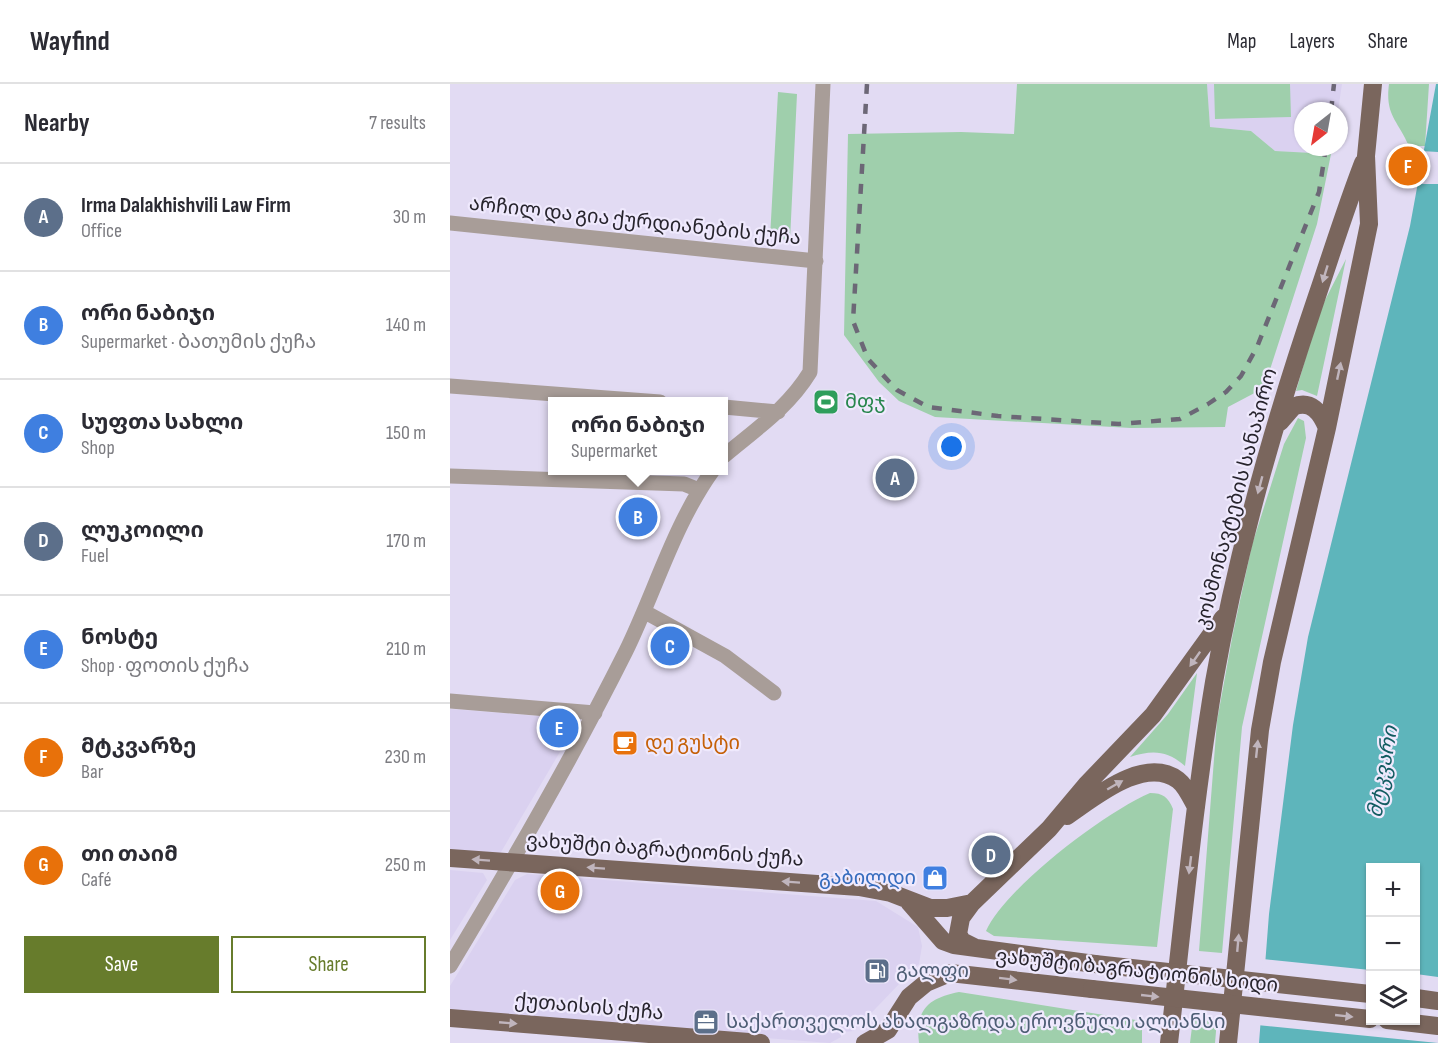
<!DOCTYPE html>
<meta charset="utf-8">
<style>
body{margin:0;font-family:"Sofia Sans Condensed","Noto Sans Georgian",sans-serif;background:#f7f7f7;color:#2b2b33}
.controls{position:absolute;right:18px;bottom:18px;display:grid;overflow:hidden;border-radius:0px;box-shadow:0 2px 4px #0004}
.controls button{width:54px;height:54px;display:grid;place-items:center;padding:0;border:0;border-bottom:2px solid #e1e1e2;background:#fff;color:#2b2b33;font:30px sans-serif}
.compass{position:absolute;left:844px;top:18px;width:54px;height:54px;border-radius:50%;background:#fff;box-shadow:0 2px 4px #0004;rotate:211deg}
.you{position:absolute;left:502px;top:363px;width:21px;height:21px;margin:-15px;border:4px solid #fff;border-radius:50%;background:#1a73e8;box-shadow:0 0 0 9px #1a73e833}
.badge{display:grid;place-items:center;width:39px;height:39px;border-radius:50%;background:#677c2c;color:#fff;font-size:20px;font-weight:700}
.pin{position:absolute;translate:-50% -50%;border:3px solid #fff;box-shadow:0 2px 6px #0006}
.popup{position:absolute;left:98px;top:313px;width:180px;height:78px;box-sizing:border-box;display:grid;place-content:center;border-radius:0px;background:#fff;filter:drop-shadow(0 2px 4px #0005);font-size:20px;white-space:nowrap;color:#7c7c81}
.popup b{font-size:22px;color:#2b2b33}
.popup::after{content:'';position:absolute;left:50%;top:100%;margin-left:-12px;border:12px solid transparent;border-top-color:#fff}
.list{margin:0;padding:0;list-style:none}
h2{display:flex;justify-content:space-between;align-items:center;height:78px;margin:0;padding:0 24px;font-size:26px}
h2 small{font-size:20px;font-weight:400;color:#7c7c81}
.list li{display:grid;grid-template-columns:39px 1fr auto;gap:18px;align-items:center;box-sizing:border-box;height:108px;padding:0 24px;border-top:2px solid #e1e1e2}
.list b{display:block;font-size:22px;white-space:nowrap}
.list p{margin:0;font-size:20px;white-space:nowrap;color:#7c7c81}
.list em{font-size:20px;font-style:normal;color:#7c7c81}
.actions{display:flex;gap:12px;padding:18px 24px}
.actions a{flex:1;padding:14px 0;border:2px solid #677c2c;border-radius:0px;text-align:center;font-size:21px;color:#677c2c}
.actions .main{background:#677c2c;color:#fff}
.icon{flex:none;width:33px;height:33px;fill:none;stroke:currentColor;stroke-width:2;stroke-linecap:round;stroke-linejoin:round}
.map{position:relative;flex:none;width:988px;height:959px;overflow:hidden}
header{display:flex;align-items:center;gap:36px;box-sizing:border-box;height:84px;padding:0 30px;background:#fff;border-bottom:2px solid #e1e1e2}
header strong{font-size:28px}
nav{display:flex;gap:33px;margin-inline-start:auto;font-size:21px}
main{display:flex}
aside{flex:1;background:#fff}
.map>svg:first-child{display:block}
.built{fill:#dad1f0}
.green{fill:#9fcfac}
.water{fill:#5eb5bb;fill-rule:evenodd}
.pier{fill:#e2dbf3}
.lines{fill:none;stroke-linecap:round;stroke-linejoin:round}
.minor{stroke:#a89d98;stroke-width:15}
.major{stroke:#7a665d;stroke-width:18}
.rail{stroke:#6c6776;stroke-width:4.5;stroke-dasharray:10 10;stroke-linecap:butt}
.major-bridge{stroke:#7a665d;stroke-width:18}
.oneway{fill:#c0b5bd}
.labels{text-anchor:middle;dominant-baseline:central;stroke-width:4.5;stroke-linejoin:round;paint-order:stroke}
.street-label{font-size:20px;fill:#27242d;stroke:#efe9fd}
.leisure-label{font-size:20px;fill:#27864d;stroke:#efe9fd;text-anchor:start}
.food-label{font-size:20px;fill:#c56008;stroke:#efe9fd;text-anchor:start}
.shop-label{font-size:20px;fill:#366cbe;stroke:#efe9fd;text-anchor:end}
.service-label{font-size:20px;fill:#4e5e75;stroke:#efe9fd;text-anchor:start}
.water-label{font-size:21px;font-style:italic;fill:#125c61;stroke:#efe9fd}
</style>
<header>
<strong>Wayfind</strong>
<nav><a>Map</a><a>Layers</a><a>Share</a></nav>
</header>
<main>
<aside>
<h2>Nearby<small>7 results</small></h2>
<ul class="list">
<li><span class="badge" style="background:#5c6f8a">A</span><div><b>Irma Dalakhishvili Law Firm</b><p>Office</p></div><em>30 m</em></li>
<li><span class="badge" style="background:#3f7fe0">B</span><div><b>ორი ნაბიჯი</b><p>Supermarket · ბათუმის ქუჩა</p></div><em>140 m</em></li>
<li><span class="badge" style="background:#3f7fe0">C</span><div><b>სუფთა სახლი</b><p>Shop</p></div><em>150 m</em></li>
<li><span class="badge" style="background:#5c6f8a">D</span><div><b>ლუკოილი</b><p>Fuel</p></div><em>170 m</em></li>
<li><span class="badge" style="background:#3f7fe0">E</span><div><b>ნოსტე</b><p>Shop · ფოთის ქუჩა</p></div><em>210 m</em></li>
<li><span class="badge" style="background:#e8710a">F</span><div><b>მტკვარზე</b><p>Bar</p></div><em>230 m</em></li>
<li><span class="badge" style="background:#e8710a">G</span><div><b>თი თაიმ</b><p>Café</p></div><em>250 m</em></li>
</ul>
<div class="actions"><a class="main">Save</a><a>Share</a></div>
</aside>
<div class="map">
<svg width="988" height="959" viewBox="0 0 988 959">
<rect width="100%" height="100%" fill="#e2dbf3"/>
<path class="built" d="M757 0H892L888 27H853V63H882L881 70 825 67 801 47 760 43Z
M0 625 125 635 127 639 51 768 43 772 0 769Z
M0 786 33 789 37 796 0 856Z
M77 790 426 817 468 843 472 862 469 880 449 894 451 898 404 947 391 948V953L380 959 0 929V902L65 796Z"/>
<path class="green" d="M567 0H757L760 43 801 47 825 67 881 70 867 140 814 304 778 323 775 343 681 344 485 333 449 317 429 298 394 251 398 50 511 48 564 50Z
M764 0H840L841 33 765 35Z
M939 0H979L975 62H959C947 35 935 31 939 0Z
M328 8 347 10 340 156 320 154Z
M896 175 867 312 852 306 846 307 869 228Z
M848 334 854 337 856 354 792 643 772 869 749 867 767 637 783 549 802 461 834 360Z
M747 589 735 682C717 666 702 666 680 673L718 630Z
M700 709C713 709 718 713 723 725L707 863 544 852 536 847C556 803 654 729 700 709Z
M509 908 692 937V959H469C465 926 478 914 509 908Z
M743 935 767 936 765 959H740Z"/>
<path class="water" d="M986 0H988V959H809L819 830 843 641 858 553 960 142ZM920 784H966V936H920Z"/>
<path class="pier" d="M971 67 988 68V100H965Z
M813 875 920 886V936H966V890L988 893V959L807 941Z"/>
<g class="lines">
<path class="minor" d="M0 139 366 177
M0 302 210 318
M274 323 328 328
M274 372C306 345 338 324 360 288L373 0
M0 392 234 400 249 406
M195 528 275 572 324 609
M0 617 145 629
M0 882C62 779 122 675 176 567 205 508 224 440 263 386"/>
<path class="major" d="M830 338 843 323C861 315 871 329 877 344
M617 732C644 714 694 671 728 696 736 702 741 714 746 723
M0 774 409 803 441 809 480 824H497L522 819
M459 818 493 857 504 861 645 880
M526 864 512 857 508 850 511 834 522 819 599 745 636 701 703 631 773 534
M966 914 988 917
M0 934 311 959
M937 936 988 942
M415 959 438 946 459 913 476 899 500 889 642 905
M719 959C733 839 744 718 764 598 787 467 824 338 867 212 882 168 896 123 913 79
M778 959 810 646 822 578 877 344 919 140 916 72 923 0"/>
<path class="rail" d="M417 0 403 237 418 275 447 306 478 323 548 332 669 340 730 335 758 320 776 308 791 292 807 263 869 108 876 63
M881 27 884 0"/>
<path class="major-bridge" d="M645 880 920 910
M642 905 920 935"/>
</g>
<defs><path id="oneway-solid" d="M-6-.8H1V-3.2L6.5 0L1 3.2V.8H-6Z" transform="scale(1.5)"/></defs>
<g class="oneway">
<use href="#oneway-solid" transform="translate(875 190) rotate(107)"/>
<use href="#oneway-solid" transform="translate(889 287) rotate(-78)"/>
<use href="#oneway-solid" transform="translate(810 401) rotate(105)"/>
<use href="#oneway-solid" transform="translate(745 575) rotate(125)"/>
<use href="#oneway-solid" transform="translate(807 665) rotate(-84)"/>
<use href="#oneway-solid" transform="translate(665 701) rotate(-30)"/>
<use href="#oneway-solid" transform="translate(31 776) rotate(-176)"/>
<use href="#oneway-solid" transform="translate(740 781) rotate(97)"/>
<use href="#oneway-solid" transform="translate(146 784) rotate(-176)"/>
<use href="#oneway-solid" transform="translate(341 798) rotate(-176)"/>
<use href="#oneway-solid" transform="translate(788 859) rotate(-85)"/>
<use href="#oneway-solid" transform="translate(558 895) rotate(7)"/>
<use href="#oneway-solid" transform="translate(700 912) rotate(6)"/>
<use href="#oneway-solid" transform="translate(894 932) rotate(6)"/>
<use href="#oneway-solid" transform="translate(58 939) rotate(5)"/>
</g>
<defs>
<g id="stadium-square" transform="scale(1.35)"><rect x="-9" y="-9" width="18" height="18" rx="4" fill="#2e9e5b" stroke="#efe9fd"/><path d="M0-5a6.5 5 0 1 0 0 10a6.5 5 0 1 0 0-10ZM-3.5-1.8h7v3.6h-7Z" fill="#fff"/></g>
<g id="cafe-square" transform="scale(1.35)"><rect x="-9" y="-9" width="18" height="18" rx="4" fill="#e8710a" stroke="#efe9fd"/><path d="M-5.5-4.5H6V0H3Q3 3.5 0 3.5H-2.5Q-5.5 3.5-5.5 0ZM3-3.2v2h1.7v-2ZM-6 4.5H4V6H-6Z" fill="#fff"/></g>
<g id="shop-square" transform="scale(1.35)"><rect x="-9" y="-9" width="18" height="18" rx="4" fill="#3f7fe0" stroke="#efe9fd"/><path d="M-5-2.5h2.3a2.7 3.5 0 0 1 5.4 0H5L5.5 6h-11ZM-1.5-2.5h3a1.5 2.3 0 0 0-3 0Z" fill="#fff"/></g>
<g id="fuel-square" transform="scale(1.35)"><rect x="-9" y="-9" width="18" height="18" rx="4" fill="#5c6f8a" stroke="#efe9fd"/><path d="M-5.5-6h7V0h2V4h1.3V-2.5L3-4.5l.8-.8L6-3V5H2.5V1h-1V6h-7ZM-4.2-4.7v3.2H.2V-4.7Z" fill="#fff"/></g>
<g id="office-square" transform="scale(1.35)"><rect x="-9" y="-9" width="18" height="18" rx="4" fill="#5c6f8a" stroke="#efe9fd"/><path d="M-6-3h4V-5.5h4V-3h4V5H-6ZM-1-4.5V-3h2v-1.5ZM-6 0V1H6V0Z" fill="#fff"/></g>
</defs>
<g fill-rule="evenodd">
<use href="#stadium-square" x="376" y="318"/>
<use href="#cafe-square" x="175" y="659"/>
<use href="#shop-square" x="485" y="794"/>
<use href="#fuel-square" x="427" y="887"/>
<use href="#office-square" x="256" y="938"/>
</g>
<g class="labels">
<g class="street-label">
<text transform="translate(185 137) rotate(6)">არჩილ და გია ქურდიანების ქუჩა</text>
<text transform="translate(786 415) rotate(-75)">კოსმონავტების სანაპირო</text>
<text transform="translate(215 766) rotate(4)">ვახუშტი ბაგრატიონის ქუჩა</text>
<text transform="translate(687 887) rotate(6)">ვახუშტი ბაგრატიონის ხიდი</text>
<text transform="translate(139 923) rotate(5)">ქუთაისის ქუჩა</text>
</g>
<g class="leisure-label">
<text x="395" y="318">მფჯ</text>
</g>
<g class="food-label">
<text x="195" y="659">დე გუსტი</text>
</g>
<g class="shop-label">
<text x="466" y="794">გაბილდი</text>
</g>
<g class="service-label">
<text x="446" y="887">გალფი</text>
<text x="276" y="938">საქართველოს ახალგაზრდა ეროვნული ალიანსი</text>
</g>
<g class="water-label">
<text transform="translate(933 688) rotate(-80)">მტკვარი</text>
</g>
</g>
</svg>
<div class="controls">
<button>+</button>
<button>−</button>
<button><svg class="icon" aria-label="layers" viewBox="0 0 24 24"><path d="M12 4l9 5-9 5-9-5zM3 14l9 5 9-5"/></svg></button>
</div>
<svg class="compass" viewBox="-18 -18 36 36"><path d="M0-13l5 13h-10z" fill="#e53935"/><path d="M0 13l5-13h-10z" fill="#7c7c81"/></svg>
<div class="you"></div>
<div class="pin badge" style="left:445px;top:394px;background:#5c6f8a">A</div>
<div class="pin badge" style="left:188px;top:433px;background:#3f7fe0">B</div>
<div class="popup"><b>ორი ნაბიჯი</b>Supermarket</div>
<div class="pin badge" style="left:220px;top:562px;background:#3f7fe0">C</div>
<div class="pin badge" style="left:541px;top:771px;background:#5c6f8a">D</div>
<div class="pin badge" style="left:109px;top:644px;background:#3f7fe0">E</div>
<div class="pin badge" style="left:958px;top:82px;background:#e8710a">F</div>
<div class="pin badge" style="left:110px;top:807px;background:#e8710a">G</div>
</div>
</main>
